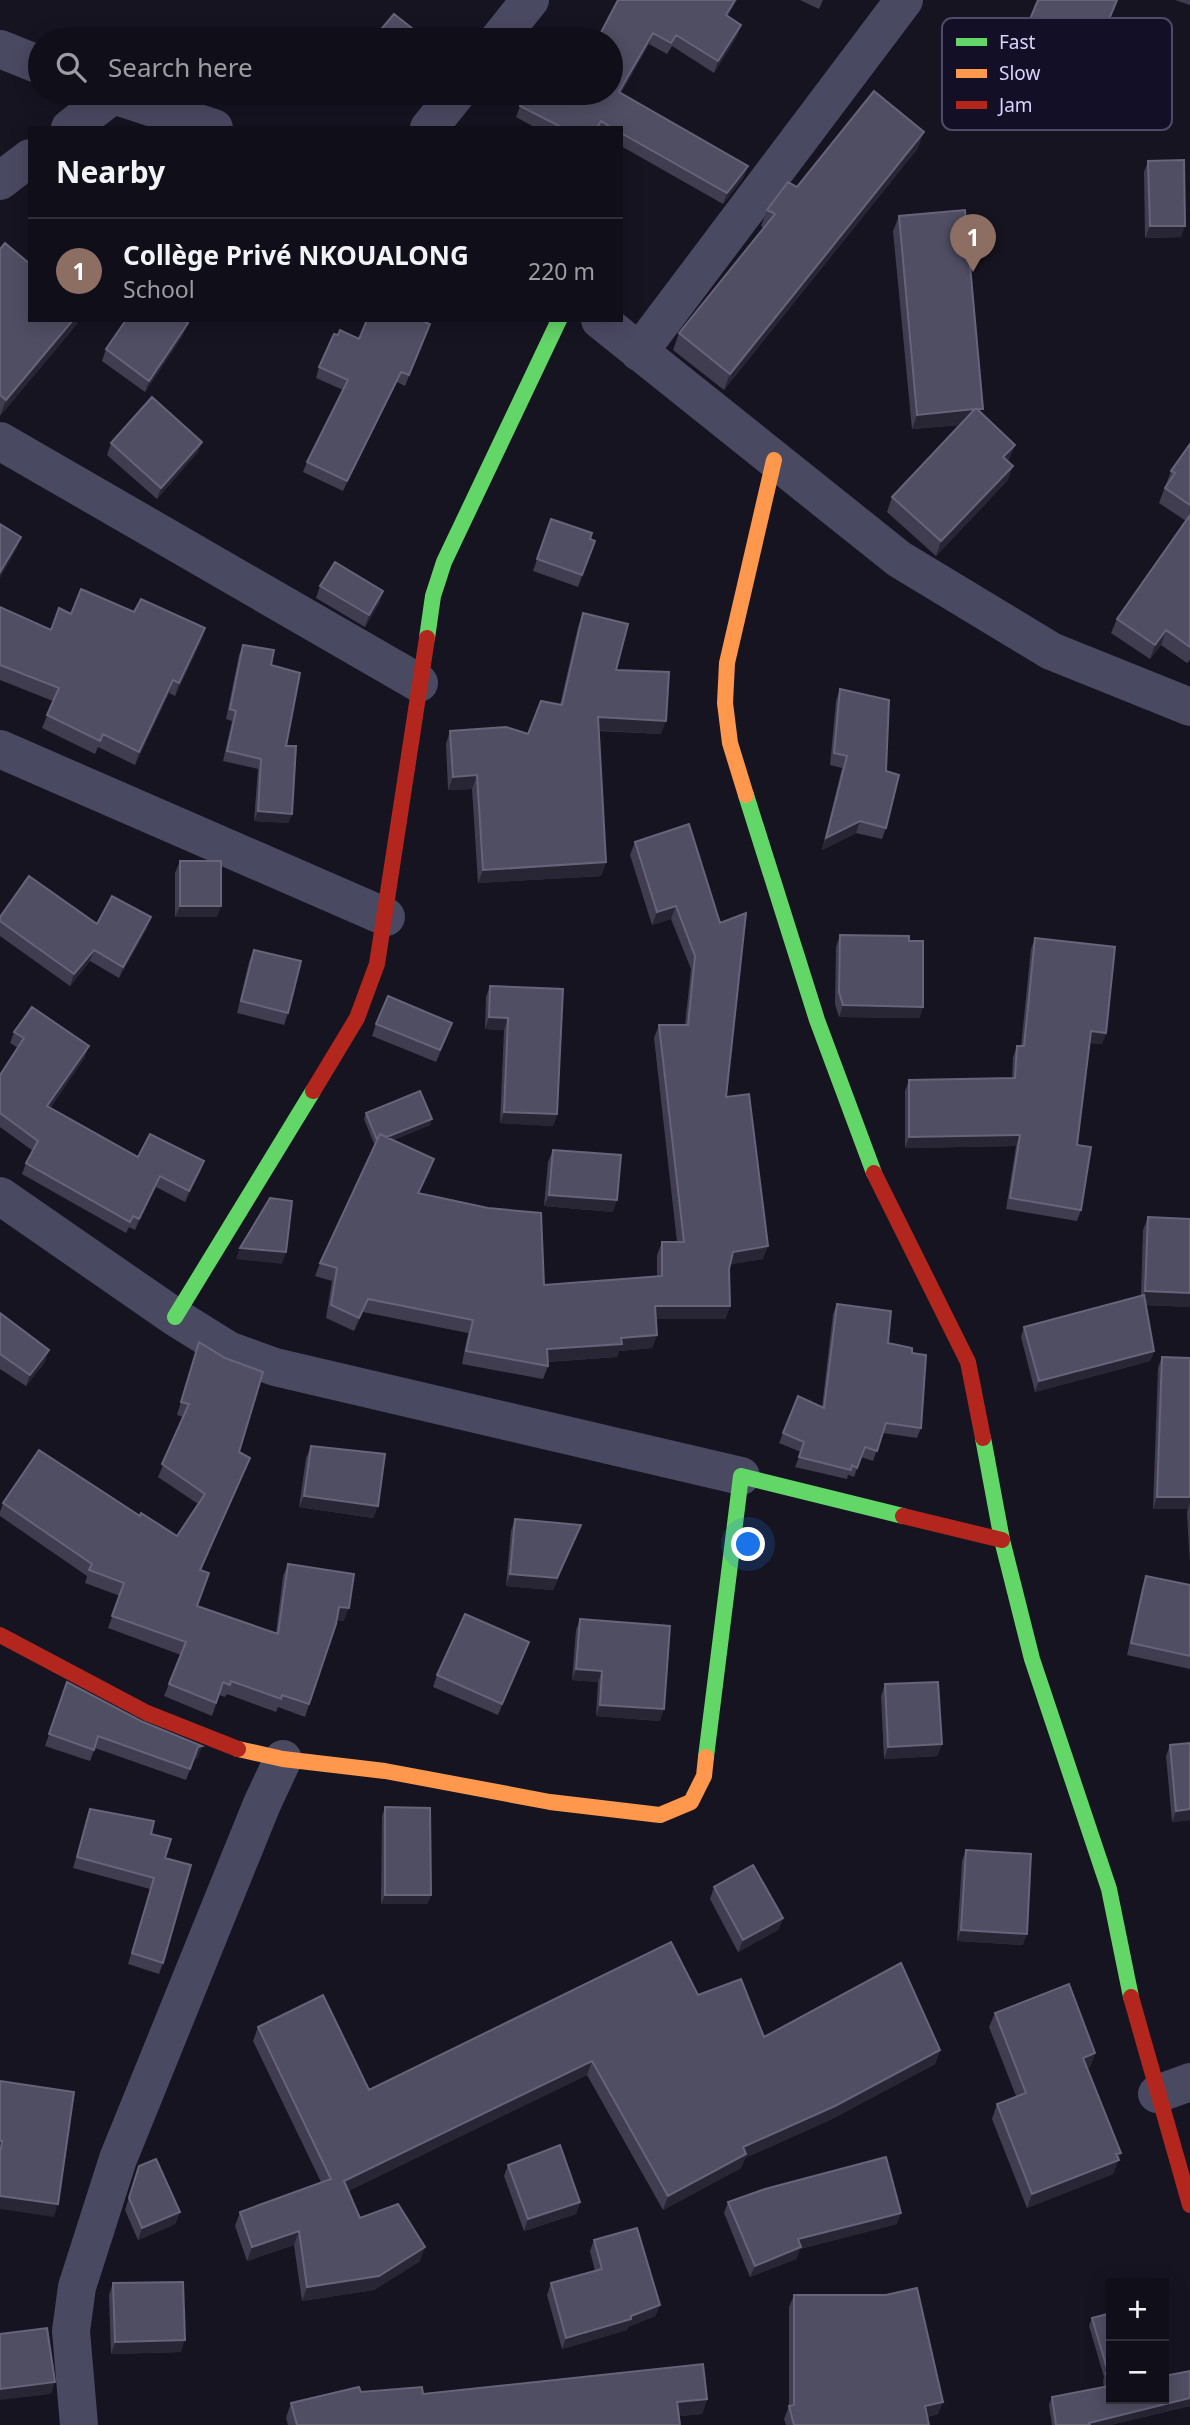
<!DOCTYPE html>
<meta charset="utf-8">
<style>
body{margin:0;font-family:"Noto Sans",sans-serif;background:#191822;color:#f1f3f6}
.controls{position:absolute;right:21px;bottom:21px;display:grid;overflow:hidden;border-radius:0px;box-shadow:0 4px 18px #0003}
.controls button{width:63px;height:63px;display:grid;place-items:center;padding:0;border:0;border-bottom:2px solid #302f38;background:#100f19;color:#f1f3f6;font:35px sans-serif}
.you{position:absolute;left:749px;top:1545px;width:24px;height:24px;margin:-18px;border:5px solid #fff;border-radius:50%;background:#1a73e8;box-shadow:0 0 0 10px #1a73e833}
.badge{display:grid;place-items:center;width:46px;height:46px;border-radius:50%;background:#d93025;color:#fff;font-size:23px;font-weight:700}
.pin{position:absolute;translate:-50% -58px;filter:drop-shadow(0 2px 4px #0008)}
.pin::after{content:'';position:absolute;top:37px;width:24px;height:21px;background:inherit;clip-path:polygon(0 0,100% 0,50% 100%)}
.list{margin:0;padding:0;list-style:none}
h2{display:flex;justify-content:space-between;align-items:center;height:91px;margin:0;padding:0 28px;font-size:30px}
h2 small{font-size:23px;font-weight:400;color:#9c9ca2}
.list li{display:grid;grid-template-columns:46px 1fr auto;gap:21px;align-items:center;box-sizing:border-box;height:105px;padding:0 28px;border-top:2px solid #302f38}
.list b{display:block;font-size:26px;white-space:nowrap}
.list p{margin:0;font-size:23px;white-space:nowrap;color:#9c9ca2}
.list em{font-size:23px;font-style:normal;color:#9c9ca2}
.icon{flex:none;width:38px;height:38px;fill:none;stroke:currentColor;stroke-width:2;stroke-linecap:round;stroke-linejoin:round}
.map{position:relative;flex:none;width:1190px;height:2425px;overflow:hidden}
.search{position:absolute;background:#100f19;box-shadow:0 4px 18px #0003;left:28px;top:28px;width:595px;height:77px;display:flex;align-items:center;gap:18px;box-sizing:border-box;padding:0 24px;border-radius:38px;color:#9c9ca2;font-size:26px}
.panel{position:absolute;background:#100f19;box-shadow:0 4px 18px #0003;left:28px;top:126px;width:595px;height:196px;border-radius:0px}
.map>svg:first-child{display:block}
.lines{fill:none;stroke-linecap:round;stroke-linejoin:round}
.street{stroke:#4a4962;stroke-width:38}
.fast{stroke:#63d668;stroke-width:16}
.slow{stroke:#ff974d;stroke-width:16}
.jam{stroke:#b3261e;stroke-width:16}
.wall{fill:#403d50}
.shaded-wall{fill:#282635}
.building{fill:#504e63;stroke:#66637b;stroke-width:2}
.key{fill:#130f26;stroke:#4e4a67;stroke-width:2}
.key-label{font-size:19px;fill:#d9d4ff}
</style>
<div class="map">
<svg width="1190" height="2425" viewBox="0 0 1190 2425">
<rect width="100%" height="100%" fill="#161421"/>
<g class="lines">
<path class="street" d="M498 40 530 0
M0 49 40 65
M107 93 214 128
M70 128 113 95
M429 128 457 93
M0 181 30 158
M600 320 899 559 1051 651 1190 707
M639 352 904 0
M0 441 419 683
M0 749 386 917
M0 1196 175 1317 228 1350 275 1367 741 1476
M1157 2094 1190 2082
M79 2425 71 2331 77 2287 118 2159 262 1804 283 1759"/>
<path class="fast" d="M427 638 433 596 444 562 559 320
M746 795 817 1020 874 1173
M175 1317 313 1091
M983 1438 1002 1540 1032 1659 1109 1889 1131 1997
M706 1757 741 1476 903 1516"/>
<path class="slow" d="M746 795 730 743 725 703 727 663 774 460
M238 1749 283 1759 385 1771 550 1802 660 1815 691 1802 704 1776 706 1757"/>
<path class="jam" d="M313 1091 357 1018 377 964 427 638
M874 1173 968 1362 983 1438
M903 1516 1002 1540
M0 1635 147 1713 238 1749
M1131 1997 1190 2205"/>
</g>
<path class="wall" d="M618 0H737L727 16 741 25 737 36 714 73 672 46 667 54 649 44 621 93 744 177 723 204 621 146V128H536L516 117 520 106 611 93Z
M800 0H823L819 9Z
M1118 0 1099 45 1108 50 1103 62 1085 100 1042 85 1044 79 1002 61 1006 49 1028 24Z
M1175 0H1190V5Z
M384 93H402L395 102Z
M918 148 724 390 673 350 679 333 764 228 761 226 767 210 797 187Z
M1148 161 1181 237 1145 238 1144 172Z
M899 216 981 414 1015 445 1008 461 1013 466 1007 481 936 556 887 512 892 497 960 425 912 429 893 231Z
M0 249 77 324 0 416Z
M430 324 405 386 397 382 343 491 303 472 307 462 343 390 316 378 319 367 359 339Z
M183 335 145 392 102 361 106 349Z
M202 442 197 453 157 499 107 455 111 443Z
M1190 444V660L1187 663 1161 645 1150 659 1111 633 1117 619 1186 521 1159 503 1171 471Z
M551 519 595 541 578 587 533 571Z
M320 586 383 591 379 603 365 627 316 598Z
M0 607 51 630 71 614 134 612 205 628 201 641 175 696 169 693 135 765 98 747 95 754 42 728 53 701 0 680Z
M583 613 616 670 661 734 599 731 606 862 601 876 478 883 472 789 448 790 446 744 450 731 528 734 560 705 578 627Z
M243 645 271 665 286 746 292 814 288 823 254 821 258 769 223 761 232 721 226 719 239 655Z
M840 689 886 771V828L882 839 856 833 822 850 842 768 830 765 836 701Z
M689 824 726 1097 763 1259 730 1264 729 1269 730 1306 725 1319H656L657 1335 652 1348 619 1351 617 1357 547 1362 548 1366 543 1379 462 1364 468 1333 363 1312 354 1331 326 1318 332 1281 315 1276 320 1263 375 1146 364 1119 366 1113 430 1125 393 1140 434 1159 419 1193 544 1285 657 1276V1255L662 1242H677L654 1038 659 1025H685L691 969 671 919 652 925 630 855 635 842Z
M180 861 217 917H175V873Z
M0 917 97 924 147 928 119 978 90 961 70 986 0 936Z
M840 935 909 941 923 1007 919 1018 839 1017 835 1004 836 947Z
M1035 938 1106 1033 1102 1044 1090 1043 1077 1145 1081 1210 1077 1221 1006 1209 1016 1146 905 1148V1091L909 1080 1012 1078 1013 1057 1017 1046H1021L1031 949Z
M254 950 288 1013 284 1025 237 1013 249 962Z
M490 986 557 1114 553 1126 500 1123 504 1030 485 1029 486 997Z
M376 1024 448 1034 436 1062 372 1036Z
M14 1032 85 1057 50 1108 138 1157 204 1161 200 1172 185 1202 156 1187 135 1230 129 1227 126 1233 22 1174 26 1163 33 1151 0 1127V1075L18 1048 10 1043Z
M553 1150 613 1212 544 1206 548 1162Z
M1148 1217 1190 1307 1146 1305 1154 1351 1150 1361 1035 1392 1021 1337 1024 1327 1141 1296 1143 1230Z
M837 1304 888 1343 921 1428 917 1438 883 1433 873 1461 861 1457 854 1477 848 1475 847 1479 795 1467 801 1452 779 1443 783 1433 822 1407 833 1314Z
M0 1313 45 1362 26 1386 0 1369Z
M199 1342 239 1452 250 1458 201 1570 197 1606 276 1633 283 1576 288 1564 344 1621 337 1620 305 1717 278 1707 276 1712 227 1694 225 1697 219 1695 212 1716 164 1696 181 1655 108 1628 120 1596 85 1583 87 1576 0 1516V1512L3 1503 140 1516 177 1536 198 1504 158 1477 183 1417 177 1415Z
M1162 1357 1190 1358V1565L1187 1512 1188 1509H1153L1158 1368Z
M311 1446 378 1506 373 1518 299 1507 306 1458Z
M515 1519 576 1537 553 1590 506 1586 511 1531Z
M1146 1576 1190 1585V1669L1127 1655 1142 1588Z
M580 1619 660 1721 596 1716 598 1682 572 1680 576 1630Z
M529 1642 498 1715 433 1687 437 1675Z
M67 1682 198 1758 194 1759 186 1780 95 1748 90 1761 45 1746Z
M885 1684 942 1744 937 1756 884 1759 881 1696Z
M1170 1745 1190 1820 1172 1822 1166 1756Z
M385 1807 431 1895 427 1904H381L382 1816Z
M90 1809 151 1834 163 1963 159 1974 128 1964 150 1889 73 1868Z
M966 1850 1023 1945 957 1941 962 1861Z
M714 1887 783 1918 778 1930 738 1952 710 1899Z
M698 1995 764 2037 940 2050 935 2064 830 2120 745 2158 741 2168 663 2210 587 2075 348 2191 360 2218 420 2261 374 2290 302 2301 294 2245 247 2261 235 2226 240 2212 321 2182 253 2041 258 2027 369 2090Z
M995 2013 1095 2053 1090 2067 1088 2068 1121 2153 1113 2174 1027 2208 992 2119 997 2104 1016 2096 989 2027Z
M508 2165 580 2202 576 2214 524 2231 504 2176Z
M135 2178 180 2212 175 2224 138 2240 125 2210Z
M728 2202 897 2224 800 2249 796 2259 750 2277 724 2213Z
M594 2240 660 2305 655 2316 628 2327 627 2330 562 2349 547 2295 551 2283 595 2271 590 2251Z
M113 2283 181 2352 111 2354 109 2295Z
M794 2295 938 2414 927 2417 929 2425H786L784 2419 789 2406V2307Z
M1111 2313V2399L1190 2371V2406L1110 2425H1052L1049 2405 1052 2397 1104 2387 1103 2381 1104 2377 1089 2326 1092 2318Z
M361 2392 423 2394 707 2399 702 2414 679 2416 680 2425H288L286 2418 291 2403Z"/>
<path class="shaded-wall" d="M735 0H737L722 27 726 15Z
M741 25 737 36 714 73 718 61Z
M653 33 649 44 615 103 619 92Z
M1108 50 1103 62 1085 100 1089 88Z
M398 93H402L395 102Z
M924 132 918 148 724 390 730 374Z
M748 166 744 177 723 204 727 193Z
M1150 226H1185L1181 237 1145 238Z
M73 320H78L77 324 0 416 6 400Z
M188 323 183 335 145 392 149 381Z
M401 372 397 382 343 491 347 481Z
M975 409 970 424 912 429 917 415Z
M202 442 197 453 157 499 161 488Z
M1015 445 1009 460 998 472 1003 457Z
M1013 466 1007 481 936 556 941 541Z
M21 537 16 550 0 578V572Z
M383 591 379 603 365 627 369 615Z
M205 628 201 641 175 696 179 683Z
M1166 630 1161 645 1150 659 1155 645Z
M173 680 169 693 135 765 139 752Z
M598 717 666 721 661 734 593 730Z
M477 775 472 789 448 790 453 777Z
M258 811 292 814 288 823 254 821Z
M860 821 856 833 822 850 826 838Z
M606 862 601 876 478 883 483 870Z
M180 906H221L217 917H175Z
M676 906 671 919 652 925 657 912Z
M151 917 147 928 119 978 123 967Z
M94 950 90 961 70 986 74 974Z
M843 1005 923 1007 919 1018 839 1017Z
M489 1017 508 1018 504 1030 485 1029Z
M1091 1031 1106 1033 1102 1044 1087 1042Z
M89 1046 85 1057 43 1117 47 1106Z
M504 1112 557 1114 553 1126 500 1123Z
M432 1119 430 1125 375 1147 378 1141Z
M1020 1135 1016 1146 905 1148 909 1137Z
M434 1159 430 1172 413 1206 418 1193Z
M204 1161 200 1172 185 1202 189 1191Z
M160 1176 156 1187 135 1230 139 1219Z
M549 1195 617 1200 613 1212 544 1206Z
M768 1246 763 1259 728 1265 733 1252Z
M240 1248 286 1252 282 1264 236 1259Z
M1145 1291 1190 1293V1307L1140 1305Z
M368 1299 363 1312 354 1331 359 1318Z
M655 1306H730L725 1319H650Z
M657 1335 652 1348 619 1351 617 1357 542 1362 547 1349 621 1338Z
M49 1350 45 1362 26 1386 30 1375Z
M1154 1351 1150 1361 1035 1392 1039 1381Z
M250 1458 245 1470 195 1583 200 1570Z
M304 1496 378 1506 373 1518 299 1507Z
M1157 1497H1190V1503L1188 1509H1153Z
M581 1525 553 1590 506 1586 510 1574Z
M339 1607 349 1608 344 1621 334 1620Z
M529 1642 525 1653 498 1715 502 1704Z
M576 1669 602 1671 598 1682 572 1680Z
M600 1705 664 1709 660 1721 596 1716Z
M942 1744 937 1756 884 1759 888 1747Z
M202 1746 198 1758 194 1759 198 1747Z
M1190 1809V1820L1172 1822 1176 1811Z
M385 1895H431L427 1904H381Z
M783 1918 778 1930 738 1952 743 1940Z
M961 1930 1027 1934 1023 1945 957 1941Z
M940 2050 935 2064 830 2120 745 2158 741 2168 663 2210 668 2196 743 2147Z
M1095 2053 1090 2067 1078 2072 1083 2058Z
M592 2061 587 2075 339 2195 344 2181Z
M1121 2153 1113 2174 1027 2208 1032 2194Z
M0 2196 58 2204 54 2217 0 2209Z
M580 2202 576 2214 524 2231 528 2219Z
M180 2212 175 2224 138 2240 142 2228Z
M901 2213 897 2224 800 2249 796 2259 750 2277 755 2266 798 2239Z
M299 2231 294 2245 247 2261 252 2247Z
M425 2247 420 2261 374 2290 302 2301 307 2287Z
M660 2305 655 2316 628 2327 627 2330 562 2349 566 2338 631 2316Z
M185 2340 181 2352 111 2354 115 2342Z
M55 2382 51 2394 0 2400V2389Z
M1190 2398V2406L1110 2425H1088L1089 2423Z
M707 2399 702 2414 672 2417 677 2402Z
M943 2402 938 2414 920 2418 925 2406Z"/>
<path class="building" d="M618 0H735L726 15 741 25 718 61 676 35 671 43 653 33 619 92 748 166 727 193 621 133V128H612L601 121 597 128H563L520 106 527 93H611V40H597Z
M1038 0H1117L1098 45 1108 50 1089 88 1047 72 1049 67 1006 49 1018 20 1028 24Z
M394 14 427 40H372Z
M874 91 924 132 730 374 679 333 775 214 767 210 788 182 797 187Z
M1184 160 1185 226H1150L1148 161Z
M965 210 983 409H977L1015 445 1003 457 1013 466 941 541 892 497 975 409 917 415 899 216Z
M5 243 30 264V320H73L6 400 0 395V249Z
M126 320H183L188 323 149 381 106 349Z
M367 320H420L430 324 409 375 401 372 347 481 307 462 348 380 319 367 334 334 338 335 340 330 359 339Z
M152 397 202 442 161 488 111 443Z
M1190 444V505L1165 488 1175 473 1171 471Z
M1190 515V647L1166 630 1155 645 1117 619Z
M551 519 592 533 590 539 595 541 582 575 537 559Z
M0 524 21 537 0 572Z
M335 562 383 591 369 615 320 586Z
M81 589 134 612 141 599 205 628 179 683 173 680 139 752 103 734 100 741 47 715 59 688 0 665V607L51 630 59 608 71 614Z
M583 613 628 624 616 670 669 672 666 721 598 717 606 862 483 870 477 775 453 777 450 731 506 727 528 734 541 701 562 705Z
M243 645 274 650 271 665 300 673 286 746H296L292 814 258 811 261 759 227 751 236 711 230 709Z
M840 689 889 700 886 771 899 775 886 828 860 821 826 838 847 756 834 753Z
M689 824 720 923 746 913 726 1097 749 1094 768 1246 733 1252 729 1269 730 1306H655L657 1335 621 1338 622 1344 547 1349 548 1366 466 1351 473 1320 368 1299 359 1318 331 1305 337 1268 320 1263 380 1134 434 1159 418 1193 488 1208 541 1213 544 1285 662 1276V1242H684L659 1025H688L695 956 676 906 657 912 635 842Z
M180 861H221V906H180Z
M29 876 97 924 112 896 151 917 123 967 94 950 74 974 0 921V917Z
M840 935 909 936V941H923V1007L843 1005 839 992Z
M1035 938 1115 947 1106 1033 1091 1031 1077 1145 1091 1147 1081 1210 1010 1198 1020 1135 909 1137V1080L1015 1078 1017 1046H1024Z
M254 950 301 961 288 1013 241 1001Z
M490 986 563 989 557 1114 504 1112 508 1018 489 1017Z
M388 996 452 1023 440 1050 376 1024Z
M32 1007 89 1046 47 1106 138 1157 150 1134 204 1161 189 1191 160 1176 139 1219 133 1216 130 1222 26 1163 38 1141 0 1113V1075L24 1038 14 1032Z
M420 1091 432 1119 387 1137 380 1134 377 1140 366 1113Z
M553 1150 621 1155 617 1200 549 1195Z
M270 1198 292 1201 286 1252 240 1248Z
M1148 1217 1190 1219V1293L1145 1291Z
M1144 1295 1154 1351 1039 1381 1024 1327Z
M837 1304 891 1311 888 1343 912 1348V1353L926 1355 921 1428 886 1423 877 1451 865 1447 857 1468 852 1465 851 1470 799 1457 804 1442 783 1433 798 1396 824 1408Z
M0 1313 49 1350 30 1375 0 1354Z
M199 1342 225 1358 263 1372 239 1452 250 1458 200 1570 209 1573 197 1606 278 1634 288 1564 354 1574 349 1608 339 1607 336 1624 309 1704 282 1695 281 1699 231 1681 230 1685 223 1682 216 1703 169 1684 186 1642 112 1616 124 1583 89 1570 92 1564 3 1503 39 1450 140 1516 141 1513 177 1536 205 1494 162 1464 189 1404 181 1402Z
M1162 1357 1190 1358V1497H1157Z
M311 1446 385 1454 378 1506 304 1496Z
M515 1519 581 1525 557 1578 510 1574Z
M1146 1576 1190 1585V1656L1131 1643Z
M465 1614 529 1642 502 1704 437 1675Z
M580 1619 670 1626 664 1709 600 1705 602 1671 576 1669Z
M67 1682 141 1721 202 1746 198 1747 190 1769 98 1736 94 1750 49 1734Z
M938 1682 942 1744 888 1747 885 1684Z
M1190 1743V1809L1176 1811 1170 1745Z
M385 1807 430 1808 431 1895H385Z
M90 1809 154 1821 151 1834 171 1839 165 1858 191 1865 163 1963 132 1953 154 1878 77 1857Z
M966 1850 1031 1854 1027 1934 961 1930Z
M753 1865 783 1918 743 1940 714 1887Z
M671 1942 698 1995 741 1979 764 2037 901 1963 940 2050 835 2106 743 2147 746 2154 668 2196 592 2061 344 2181 360 2218 398 2204 425 2247 379 2276 307 2287 299 2231 252 2247 240 2212 331 2179 258 2027 323 1995 369 2090Z
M1069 1984 1095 2053 1083 2058 1121 2153 1116 2154 1119 2160 1032 2194 997 2104 1026 2093 995 2013Z
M0 2081 74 2092 58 2204 0 2196V2153L2 2141H0Z
M560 2145 580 2202 528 2219 508 2165Z
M886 2157 901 2213 798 2239 801 2247 755 2266 728 2202 765 2189Z
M156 2159 180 2212 142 2228 129 2198 139 2166Z
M637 2228 660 2305 631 2316V2319L566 2338 551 2283 602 2269 594 2240Z
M183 2282 185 2340 115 2342 113 2283Z
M917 2288 943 2402 925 2406 929 2425H794L789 2406 794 2405V2295H886Z
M1111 2313V2399H1164V2376L1190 2371V2398L1089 2423 1090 2425H1056L1052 2397 1109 2386 1106 2373 1108 2372 1092 2318Z
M47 2328 55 2382 0 2389V2334Z
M703 2364 707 2399 677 2402 680 2425H297L291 2403 359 2387 361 2392 422 2387 423 2394Z"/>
<rect x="942" y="18" width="230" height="112" rx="10" class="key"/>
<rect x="956" y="38" width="31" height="8" fill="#63d668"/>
<rect x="956" y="69" width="31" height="9" fill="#ff974d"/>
<rect x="956" y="101" width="31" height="8" fill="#b3261e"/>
<g class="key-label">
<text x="999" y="49">Fast</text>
<text x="999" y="80">Slow</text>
<text x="999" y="112">Jam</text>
</g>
</svg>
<div class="controls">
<button>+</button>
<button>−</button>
</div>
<div class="you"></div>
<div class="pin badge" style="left:973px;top:272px;background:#8d6e63">1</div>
<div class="search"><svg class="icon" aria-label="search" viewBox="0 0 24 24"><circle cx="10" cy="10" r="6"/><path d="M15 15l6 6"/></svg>Search here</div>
<section class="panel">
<h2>Nearby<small></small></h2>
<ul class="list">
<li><span class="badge" style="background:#8d6e63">1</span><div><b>Collège Privé NKOUALONG</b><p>School</p></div><em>220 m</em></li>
</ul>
</section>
</div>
